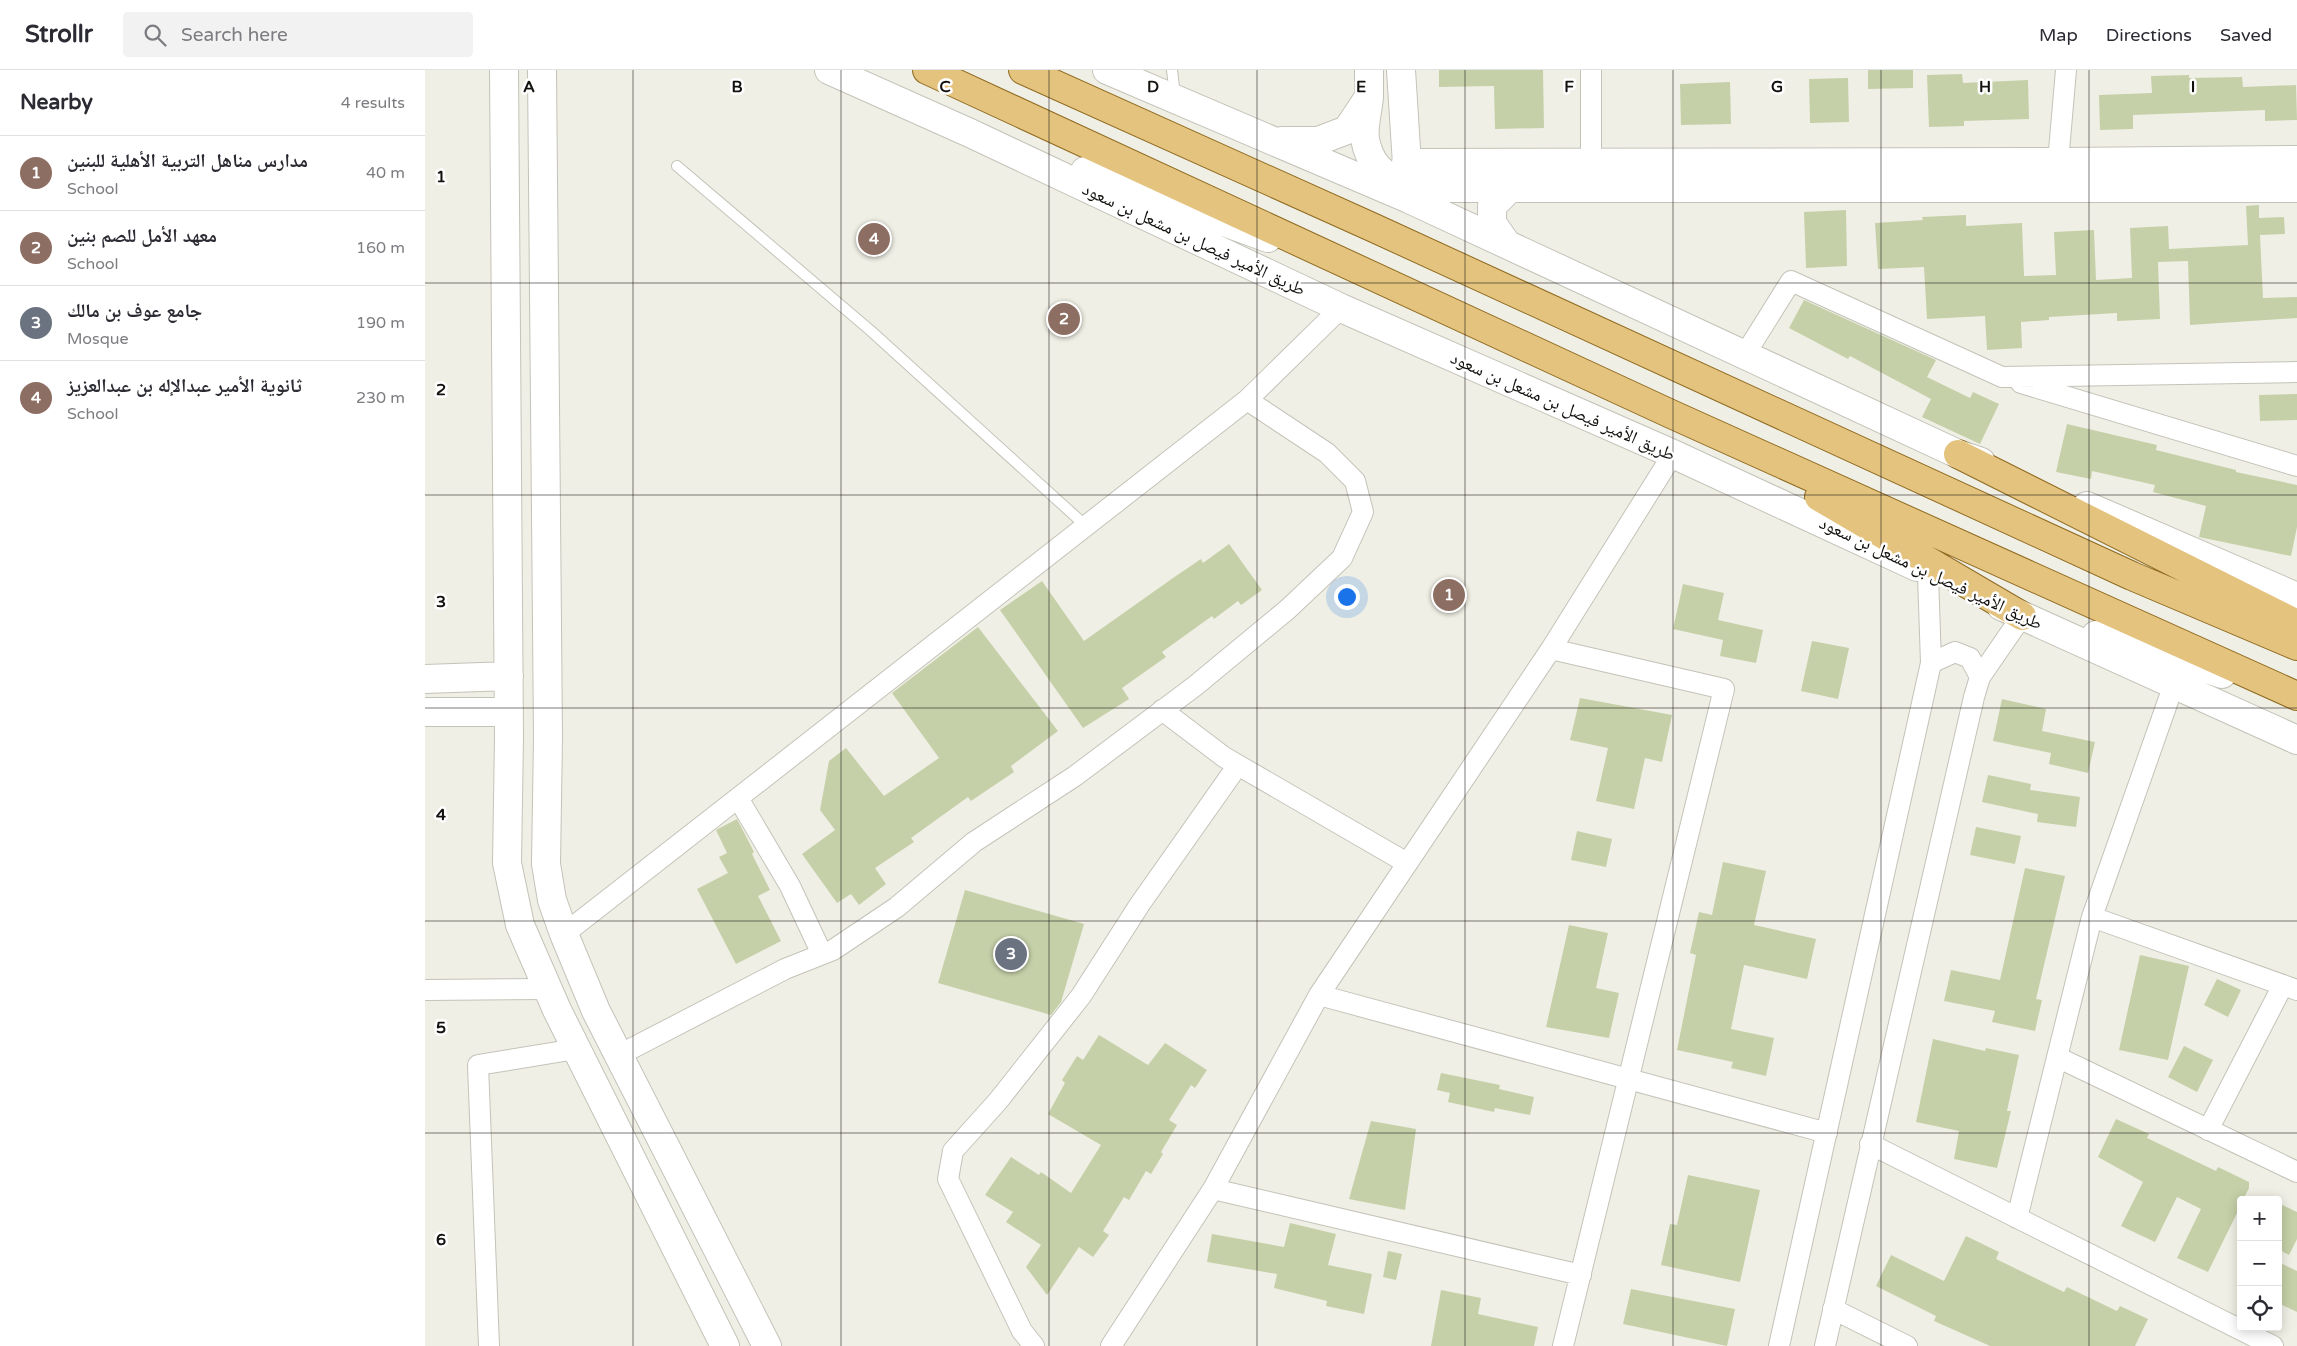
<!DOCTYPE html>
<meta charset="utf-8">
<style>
body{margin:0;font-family:"Varela Round","Noto Naskh Arabic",sans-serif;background:#f2f2f3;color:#2b2b33}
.controls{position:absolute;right:15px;bottom:15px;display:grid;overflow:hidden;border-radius:5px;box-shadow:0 2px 12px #0003}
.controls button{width:45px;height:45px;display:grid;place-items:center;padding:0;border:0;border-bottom:1px solid #e1e1e2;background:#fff;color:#2b2b33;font:25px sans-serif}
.you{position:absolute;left:921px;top:526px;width:18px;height:18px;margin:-12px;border:4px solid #fff;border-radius:50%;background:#1a73e8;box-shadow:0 0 0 8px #1a73e833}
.badge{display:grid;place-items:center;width:32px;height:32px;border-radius:50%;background:#7c3aed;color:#fff;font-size:16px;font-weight:700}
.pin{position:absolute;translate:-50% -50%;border:2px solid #fff;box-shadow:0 1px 5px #0006}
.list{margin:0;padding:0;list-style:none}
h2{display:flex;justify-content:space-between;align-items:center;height:65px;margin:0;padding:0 20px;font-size:21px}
h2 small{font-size:16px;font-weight:400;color:#7c7c81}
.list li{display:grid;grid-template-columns:32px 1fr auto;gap:15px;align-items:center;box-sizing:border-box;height:75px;padding:0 20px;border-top:1px solid #e1e1e2}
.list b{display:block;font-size:19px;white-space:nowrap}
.list p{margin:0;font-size:16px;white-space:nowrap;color:#7c7c81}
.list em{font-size:16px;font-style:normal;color:#7c7c81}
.icon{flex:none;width:28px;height:28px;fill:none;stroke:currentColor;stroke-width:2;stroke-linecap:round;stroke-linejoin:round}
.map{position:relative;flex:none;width:1872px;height:1276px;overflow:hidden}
header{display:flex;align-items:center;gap:30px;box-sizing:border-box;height:70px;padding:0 25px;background:#fff;border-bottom:1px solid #e1e1e2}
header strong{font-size:24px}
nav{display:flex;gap:28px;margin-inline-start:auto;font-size:18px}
.search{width:350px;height:45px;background:#f2f2f3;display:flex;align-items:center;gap:12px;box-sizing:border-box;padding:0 18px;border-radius:5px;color:#7c7c81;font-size:19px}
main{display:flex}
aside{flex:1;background:#fff}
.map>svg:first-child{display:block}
.building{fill:#c5d0a8}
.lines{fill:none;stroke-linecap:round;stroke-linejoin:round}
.lane-casing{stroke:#c4c3b9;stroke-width:12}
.street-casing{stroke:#c4c3b9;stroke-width:22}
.secondary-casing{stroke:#c4c3b9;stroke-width:30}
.primary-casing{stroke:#8f6b20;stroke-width:30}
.lane{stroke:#fff;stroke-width:10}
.street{stroke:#fff;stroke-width:20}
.secondary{stroke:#fff;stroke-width:28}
.primary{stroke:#e4c37f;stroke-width:28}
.grid{fill:none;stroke:#12110e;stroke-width:1;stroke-opacity:0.55}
.labels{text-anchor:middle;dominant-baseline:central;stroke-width:5;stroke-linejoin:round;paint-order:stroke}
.street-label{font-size:18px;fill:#12110e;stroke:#fff}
.grid-label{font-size:16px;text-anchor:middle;font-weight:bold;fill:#12110e;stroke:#fff;stroke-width:5;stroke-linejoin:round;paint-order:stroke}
</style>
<header>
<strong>Strollr</strong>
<div class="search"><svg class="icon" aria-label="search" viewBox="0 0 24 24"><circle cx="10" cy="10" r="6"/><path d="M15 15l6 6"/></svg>Search here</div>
<nav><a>Map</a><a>Directions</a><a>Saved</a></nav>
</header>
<main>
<aside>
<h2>Nearby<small>4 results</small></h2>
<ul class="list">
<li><span class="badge" style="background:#8d6e63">1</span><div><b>مدارس مناهل التربية الأهلية للبنين</b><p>School</p></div><em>40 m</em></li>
<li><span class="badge" style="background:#8d6e63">2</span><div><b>معهد الأمل للصم بنين</b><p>School</p></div><em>160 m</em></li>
<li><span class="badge" style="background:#6b7280">3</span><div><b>جامع عوف بن مالك</b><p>Mosque</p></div><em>190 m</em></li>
<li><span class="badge" style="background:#8d6e63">4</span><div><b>ثانوية الأمير عبدالإله بن عبدالعزيز</b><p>School</p></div><em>230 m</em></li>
</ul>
</aside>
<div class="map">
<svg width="1872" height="1276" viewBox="0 0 1872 1276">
<rect width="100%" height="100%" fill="#f0efe5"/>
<path class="building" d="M1014 0H1118L1119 58 1070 59 1069 16 1014 17Z
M1443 0H1488V18L1443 19Z
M1537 4 1538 13 1603 10 1604 49 1539 51V56L1504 57 1502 5Z
M1764 5V8L1817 7 1818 17 1871 15 1872 50 1840 51V40L1708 45V59L1675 60 1674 25 1727 23 1726 6Z
M1423 8 1424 52 1385 53 1384 9Z
M1305 12 1306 54 1256 55 1255 14Z
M1834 135V148L1859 147 1860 164 1835 165 1838 228 1872 227V248L1765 255 1763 191 1733 192 1735 249 1692 251V243L1624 247V250L1596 252 1597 278 1562 280 1560 246 1502 249 1499 197 1453 199 1450 153 1498 150 1497 147 1541 145V156L1597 153 1599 206 1631 205 1629 162 1669 160 1671 210 1707 208 1705 158 1743 156 1744 179 1823 175 1821 136Z
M1421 140 1422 196 1381 198 1379 142Z
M1379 230 1511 290 1502 307 1545 328 1548 322 1574 334 1555 374 1497 347 1506 329 1425 286 1423 289 1364 258Z
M1872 324V350L1835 351 1834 325Z
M1642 354 1732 375 1731 380 1811 400V402L1872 415V457L1866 486 1774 467 1781 436 1728 422 1730 415 1667 401 1666 409 1631 402Z
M804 474 837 520 816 535 813 531 789 549 787 546 737 582 741 587 697 618 704 629 658 658 575 540 617 511 659 571 748 508 776 489 778 493Z
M1258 514 1299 523 1293 550 1338 560 1331 593 1295 586 1298 570 1248 559Z
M553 557 633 661 586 696 589 702 546 731 543 727 486 768 489 772 450 798 461 814 434 835 426 824 412 833 377 784 410 760 395 740 404 691 421 678 459 726 514 688 467 623Z
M1387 571 1424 578 1413 629 1376 621Z
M1155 628 1247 645 1237 692 1220 688 1209 739 1171 731 1183 678 1145 670Z
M1577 629 1621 639 1617 661 1670 672 1663 703 1624 694 1626 683 1568 671Z
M1563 705 1606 714 1605 720 1655 727 1651 757 1612 752 1613 744 1557 732Z
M312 749 329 782 327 784 345 820 333 826 356 871 311 894 272 819 303 803 294 787 302 783 291 760Z
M1551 757 1596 766 1590 794 1545 785Z
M1152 761 1187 769 1181 797 1146 790Z
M1298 792 1341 801 1329 855 1391 869 1382 909 1319 895 1306 959 1349 968 1341 1006 1306 998 1308 992 1252 980 1271 885 1265 883 1274 842 1287 845Z
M1600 798 1640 806 1611 929 1617 930 1610 961 1567 952 1570 941 1519 931 1526 900 1575 910Z
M540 820 659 854 636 932 626 945 513 913Z
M1144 855 1183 863 1171 918 1194 923 1184 968 1121 957Z
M1715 885 1764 896 1743 990 1694 980Z
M1792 909 1816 920 1803 947 1779 935Z
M674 965 723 995 740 973 782 1000 770 1018 766 1015 744 1050 752 1055 736 1082 738 1084 726 1104 721 1101 704 1130 699 1127 678 1161 684 1165 668 1187 654 1177 622 1225 601 1197 616 1175 581 1152 588 1142 560 1125 586 1087 614 1105 616 1102 646 1123 676 1075 623 1044 640 1013 637 1010 652 986 658 990Z
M1508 969 1560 981 1561 978 1594 985 1582 1041H1586L1572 1098 1529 1089 1534 1061 1491 1052Z
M1759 976 1788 990 1772 1022 1743 1007Z
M1016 1003 1075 1015 1074 1019 1109 1027 1105 1045 1070 1038 1069 1042 1023 1032 1025 1023 1012 1020Z
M1691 1049 1724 1064 1722 1068 1791 1101 1793 1097 1824 1112V1118L1818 1130H1816V1135L1783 1202 1752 1188 1776 1139 1752 1127 1730 1172 1696 1156 1718 1112 1673 1087Z
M946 1051 991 1059 980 1140 924 1129Z
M1263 1105 1335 1120 1315 1212 1236 1195 1245 1154 1252 1155Z
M1853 1133 1872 1142V1169L1864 1185 1853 1179Z
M865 1153 911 1164 903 1195 947 1204 939 1244 901 1236 902 1231 849 1218 852 1204 782 1192 787 1164 859 1177Z
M1541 1166 1574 1182 1571 1189 1639 1222 1642 1217 1692 1241 1695 1236 1723 1249 1710 1276H1565L1509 1251 1511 1246 1451 1216 1466 1185 1519 1211Z
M963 1181 977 1184 971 1210 958 1207Z
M1853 1192 1872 1201V1242L1853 1233Z
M1206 1219 1310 1239 1302 1276 1198 1254Z
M1016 1220 1056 1228 1053 1244 1113 1257 1109 1276H1006Z"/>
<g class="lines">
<g class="lane-casing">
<path id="lane" d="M747 0 750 25
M252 96 446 261 661 456"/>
</g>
<g class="street-casing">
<path id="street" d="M1166 0V93
M1633 92 1641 0
M1319 286 1366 211 1577 307 1872 302
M1596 313 1872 396
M1126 579 1299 619 1138 1276
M1506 593 1530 582 1545 588 1555 607
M737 640 799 687 982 793
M313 728 365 816 397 884
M1667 847 1872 920
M139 864 822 330 916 238
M0 920 122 919
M894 925 1402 1063
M194 985 360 899 408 880 472 837 549 772 650 706 770 616 863 539 917 488 938 442 930 411 902 383 822 330
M1632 987 1872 1102
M1783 1060 1858 915
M1445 1074 1848 1276
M788 1119 1156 1205
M1592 1148 1667 847 1749 614
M1408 1239 1482 1276
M64 1276 53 995 151 979
M609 1276 597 1261 523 1109 528 1081 573 1031 656 926 715 834 813 695
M686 1276 788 1119 894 925 1126 579 1248 384
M1354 1276 1506 593 1503 505
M1400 1276 1549 627 1555 607 1597 546"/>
</g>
<g class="secondary-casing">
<path id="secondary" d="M79 0 84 667 82 793 95 855 132 940 300 1276
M117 0 123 667 121 794 127 830 139 864 171 941 342 1276
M404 0 545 63 916 238 1248 384 1492 497
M682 0 984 129 1533 384 1556 392
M976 0 983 110
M944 27C943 40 938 57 940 69 950 126 1010 117 1054 118H1872
M857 71H893L922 60 944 27V0
M981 93 1633 92 1872 90
M660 101 843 168
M1081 173 1067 153V136L1085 118
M1662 436 1872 527
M1576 536 1872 670
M1671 565 1723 578 1797 604
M0 609 84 606
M0 642H84"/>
</g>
<g class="primary-casing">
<path id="primary" d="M502 0 1246 344 1872 626
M598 0 949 158 1707 506 1872 576
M1533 384 1872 554
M1394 427 1597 546"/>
</g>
<use href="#lane" class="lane"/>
<use href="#street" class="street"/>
<use href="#secondary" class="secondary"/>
<use href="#primary" class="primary"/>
</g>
<path class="grid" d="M208 0V1276M416 0V1276M624 0V1276M832 0V1276M1040 0V1276M1248 0V1276M1456 0V1276M1664 0V1276M0 213H1872M0 425H1872M0 638H1872M0 851H1872M0 1063H1872"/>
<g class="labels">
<g class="street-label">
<text transform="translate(769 169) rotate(25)">طريق الأمير فيصل بن مشعل بن سعود</text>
<text transform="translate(1138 336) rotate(24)">طريق الأمير فيصل بن مشعل بن سعود</text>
<text transform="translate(1506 503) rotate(25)">طريق الأمير فيصل بن مشعل بن سعود</text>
</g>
</g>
<g class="grid-label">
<text x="104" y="22">A</text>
<text x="312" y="22">B</text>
<text x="520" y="22">C</text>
<text x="728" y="22">D</text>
<text x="936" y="22">E</text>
<text x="1144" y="22">F</text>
<text x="1352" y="22">G</text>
<text x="1560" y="22">H</text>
<text x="1768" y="22">I</text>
<text x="16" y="112">1</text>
<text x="16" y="325">2</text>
<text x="16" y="537">3</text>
<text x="16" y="750">4</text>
<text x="16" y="963">5</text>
<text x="16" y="1175">6</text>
</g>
</svg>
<div class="controls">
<button>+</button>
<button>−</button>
<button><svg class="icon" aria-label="locate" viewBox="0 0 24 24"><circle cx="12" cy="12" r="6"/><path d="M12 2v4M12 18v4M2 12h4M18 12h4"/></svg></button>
</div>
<div class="you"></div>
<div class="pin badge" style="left:1024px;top:525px;background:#8d6e63">1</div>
<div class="pin badge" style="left:639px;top:249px;background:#8d6e63">2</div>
<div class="pin badge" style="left:586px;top:884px;background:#6b7280">3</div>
<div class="pin badge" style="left:449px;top:169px;background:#8d6e63">4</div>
</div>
</main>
